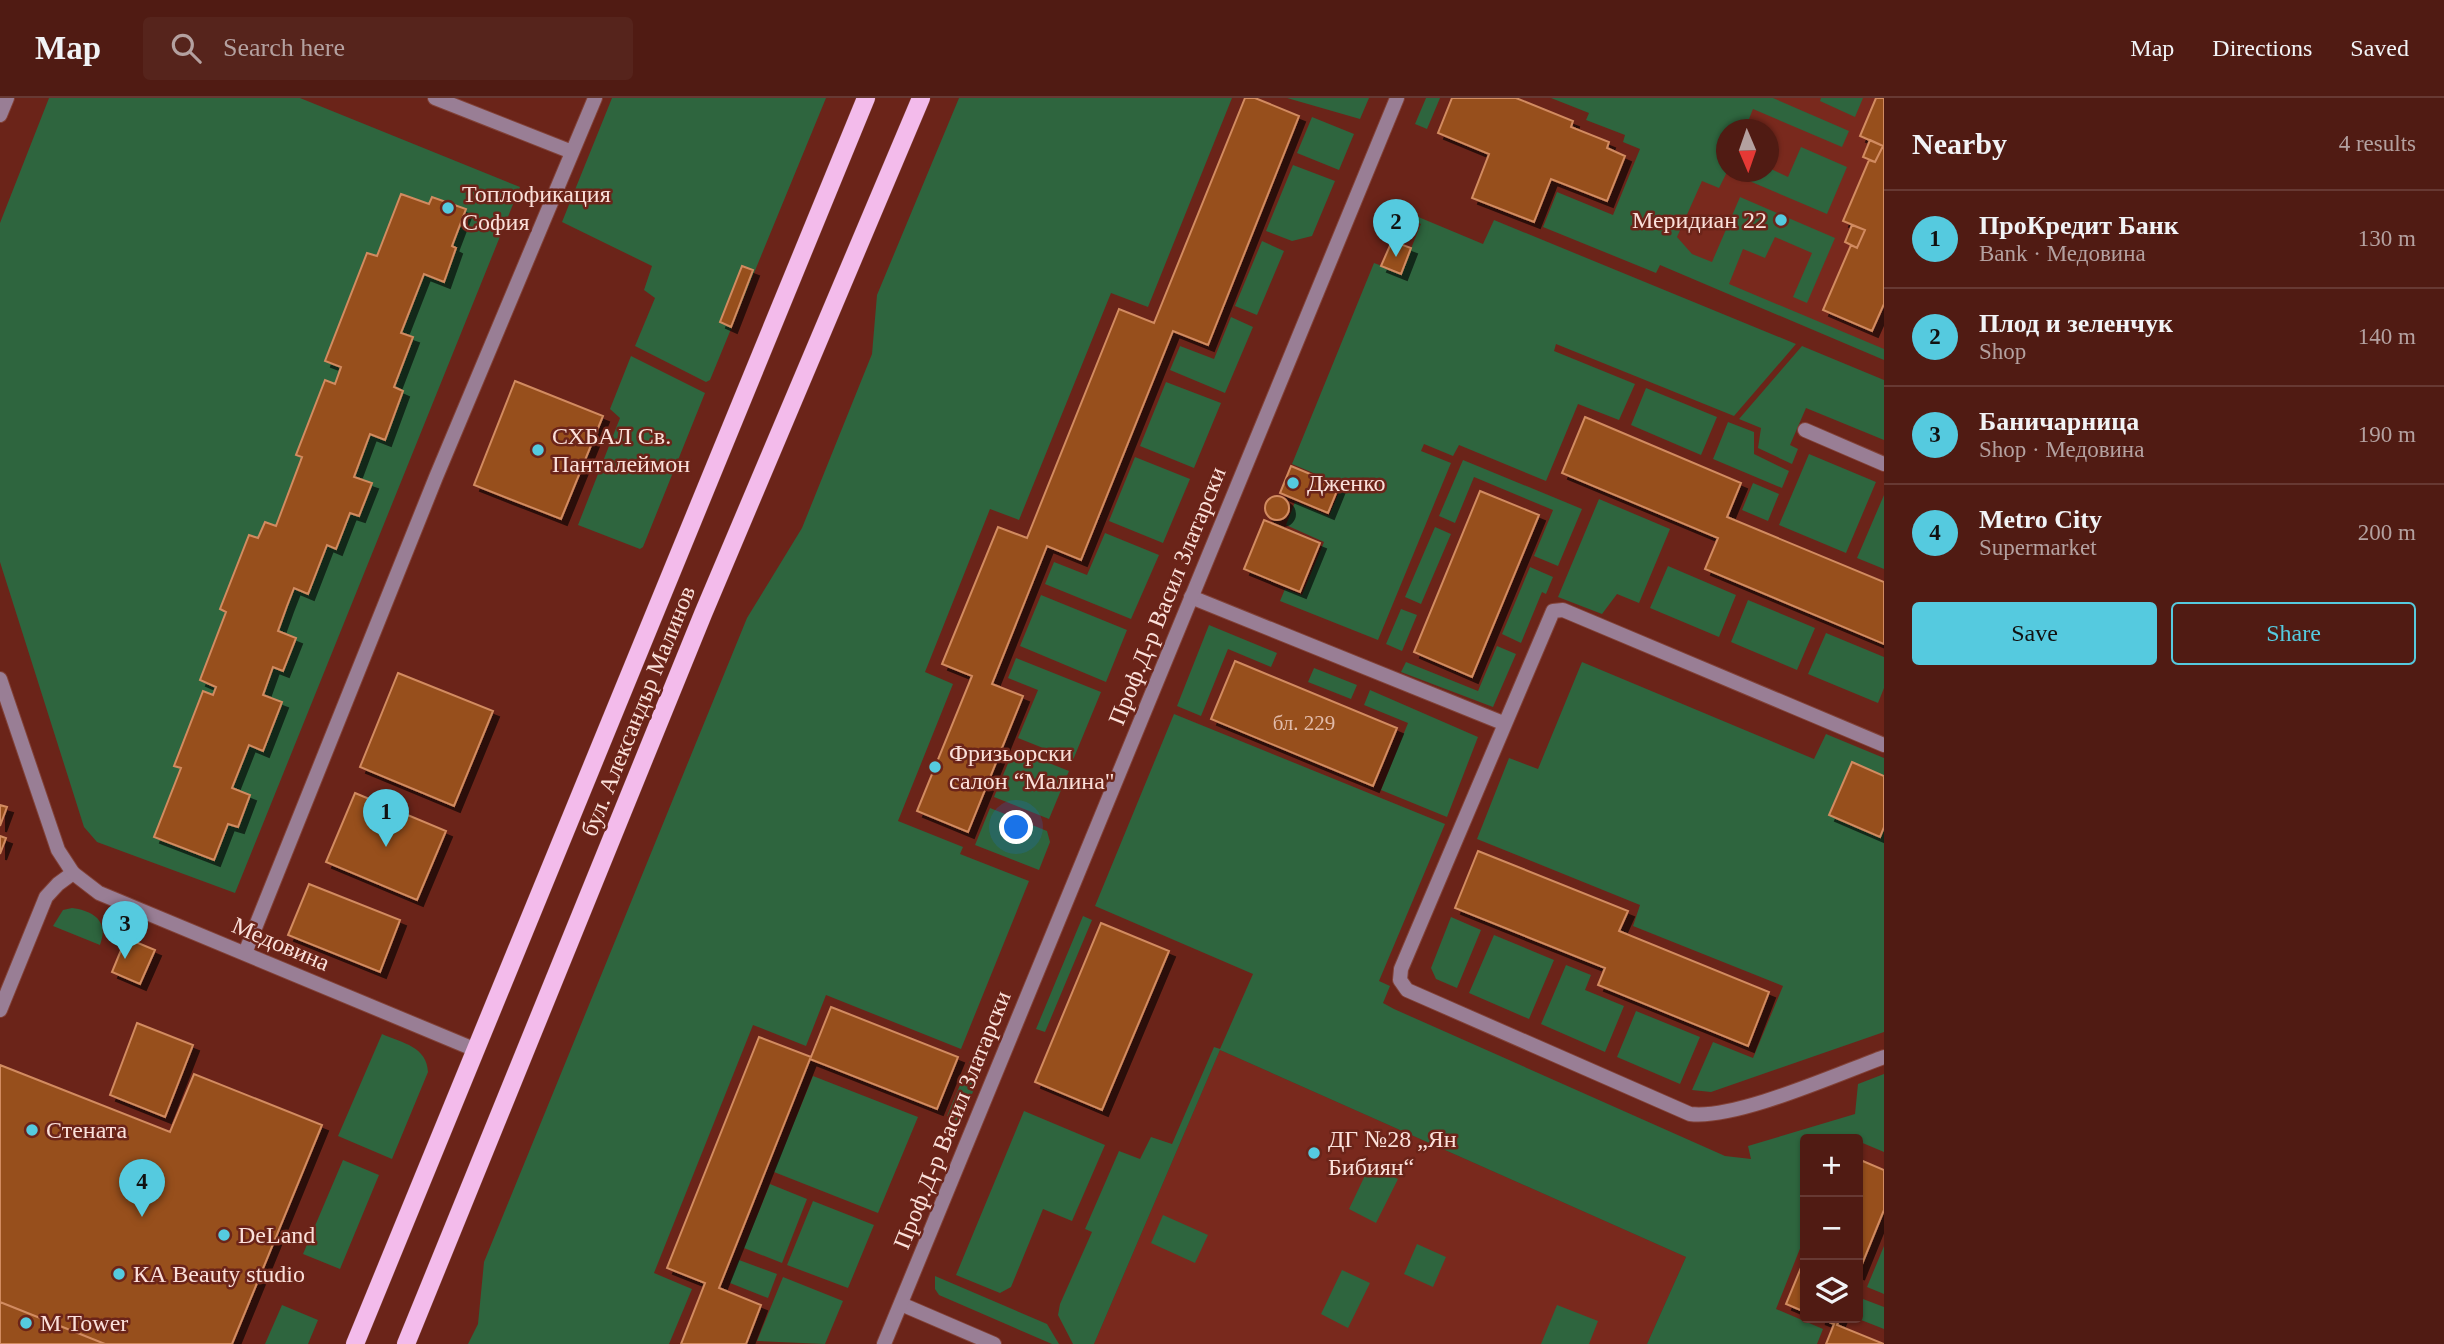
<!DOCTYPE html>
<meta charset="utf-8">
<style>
body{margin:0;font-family:Georgia,serif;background:#56241c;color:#f1f3f6}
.controls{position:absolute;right:21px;bottom:21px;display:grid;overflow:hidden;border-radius:7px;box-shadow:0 2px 5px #0004}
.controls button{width:63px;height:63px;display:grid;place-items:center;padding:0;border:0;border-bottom:2px solid #673933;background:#501b13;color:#f1f3f6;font:35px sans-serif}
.compass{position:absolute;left:1716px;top:21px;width:63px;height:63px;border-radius:50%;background:#501b13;box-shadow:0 2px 5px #0004;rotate:178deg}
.you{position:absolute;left:1017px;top:730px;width:24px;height:24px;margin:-18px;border:5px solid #fff;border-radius:50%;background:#1a73e8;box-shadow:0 0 0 10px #1a73e833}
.badge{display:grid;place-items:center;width:46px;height:46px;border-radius:50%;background:#55cadf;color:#111;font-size:23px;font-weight:700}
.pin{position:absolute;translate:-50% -58px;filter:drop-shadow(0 2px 4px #0008)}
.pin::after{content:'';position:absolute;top:37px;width:24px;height:21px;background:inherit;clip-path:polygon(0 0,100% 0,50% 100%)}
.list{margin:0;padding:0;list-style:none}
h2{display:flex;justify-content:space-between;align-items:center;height:91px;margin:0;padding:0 28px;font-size:30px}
h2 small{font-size:23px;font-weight:400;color:#b4a1a0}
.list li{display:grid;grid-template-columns:46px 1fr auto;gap:21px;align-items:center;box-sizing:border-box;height:98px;padding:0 28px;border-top:2px solid #673933}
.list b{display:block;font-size:26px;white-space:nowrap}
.list p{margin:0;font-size:23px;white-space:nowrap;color:#b4a1a0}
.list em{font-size:23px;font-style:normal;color:#b4a1a0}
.actions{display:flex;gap:14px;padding:21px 28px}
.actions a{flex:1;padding:16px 0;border:2px solid #55cadf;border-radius:7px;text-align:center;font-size:24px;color:#55cadf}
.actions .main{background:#55cadf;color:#111}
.icon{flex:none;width:38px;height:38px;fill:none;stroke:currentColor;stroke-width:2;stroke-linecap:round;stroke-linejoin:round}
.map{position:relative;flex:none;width:1884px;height:1246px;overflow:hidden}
header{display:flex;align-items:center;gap:42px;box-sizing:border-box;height:98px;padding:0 35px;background:#501b13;border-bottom:2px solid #673933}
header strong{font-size:33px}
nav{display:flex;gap:38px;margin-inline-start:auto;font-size:24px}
.search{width:490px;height:63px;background:#56241c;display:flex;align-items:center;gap:18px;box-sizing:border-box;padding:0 24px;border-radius:7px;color:#b4a1a0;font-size:26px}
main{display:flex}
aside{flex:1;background:#501b13}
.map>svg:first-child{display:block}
.built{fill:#79291d;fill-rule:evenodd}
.green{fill:#2e653e}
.building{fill:#974f1f;stroke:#d28b60;stroke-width:2;filter:url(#shadow)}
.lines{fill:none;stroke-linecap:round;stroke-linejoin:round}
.lane-casing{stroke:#824238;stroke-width:16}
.street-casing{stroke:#824238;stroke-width:16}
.primary-casing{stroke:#824238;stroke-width:19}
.lane{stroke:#997e95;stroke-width:14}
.street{stroke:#997e95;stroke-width:14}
.primary{stroke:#f3bbeb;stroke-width:18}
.poi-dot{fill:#55cadf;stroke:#6b2419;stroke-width:2.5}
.labels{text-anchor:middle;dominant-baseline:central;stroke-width:5;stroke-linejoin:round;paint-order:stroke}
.number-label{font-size:21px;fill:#e2bcab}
.poi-label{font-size:24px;fill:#fbe0da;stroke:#6b2419;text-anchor:start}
.street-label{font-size:24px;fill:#fbe0da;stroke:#6b2419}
</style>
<header>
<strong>Map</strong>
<div class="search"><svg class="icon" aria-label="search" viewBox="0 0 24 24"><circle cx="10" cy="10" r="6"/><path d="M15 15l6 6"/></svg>Search here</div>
<nav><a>Map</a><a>Directions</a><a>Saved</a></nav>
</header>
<main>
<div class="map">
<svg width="1884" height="1246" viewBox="0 0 1884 1246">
<defs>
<filter id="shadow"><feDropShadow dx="6" dy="6" stdDeviation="0" flood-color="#0009"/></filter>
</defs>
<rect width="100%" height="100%" fill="#6b2419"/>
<path class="built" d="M1729 0H1884V258L1660 164ZM1727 32H1769V74H1727Z
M1220 952 1686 1159 1647 1246H1094Z"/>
<path class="green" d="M49 0H300L520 89 235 795 97 744 84 729 0 464V125Z
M612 0H826L710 282 706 284 635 248 655 200 644 192 652 168 562 124Z
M959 0H1232L1148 209 1111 195 1019 422 990 411 925 574 953 586 898 723 963 749 960 756 1029 783 961 951 826 897 806 948 753 927 654 1175 692 1191 669 1246H468L478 1226 484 1164 747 520 802 430 872 256 877 197Z
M1287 0H1369L1360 21Z
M1426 0H1440L1427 31 1415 26Z
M1551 0H1773L1849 33 1842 49 1753 11 1745 31 1727 32V74L1719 90 1702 83 1677 139 1692 156 1712 164 1740 99 1835 140 1807 205 1793 199 1812 155 1775 139 1765 160 1743 151 1729 186 1884 251V262L1660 167 1656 175 1543 129 1557 94 1613 117 1640 51 1623 44 1625 37 1586 22 1589 15Z
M1821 0H1863L1855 19 1820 3Z
M1312 19 1354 36 1339 72 1297 55Z
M1801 49 1847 69 1827 116 1728 74H1769V70L1788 79Z
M1293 67 1335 83 1312 138 1292 143 1266 133Z
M1404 113 1483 146 1494 122 1796 246 1734 318 1556 246 1554 253 1635 286 1619 322 1578 306 1546 383 1459 347 1453 358 1424 346 1421 353 1451 365 1378 542 1280 503 1285 491 1302 497 1324 444 1286 427 1295 404 1329 418 1342 387 1292 366 1374 165 1401 175 1421 126 1402 118Z
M1262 143 1284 153 1257 217 1235 208Z
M1231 219 1253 229 1225 295 1170 272 1180 248 1214 261Z
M1802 248 1884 282V342L1806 310 1790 347 1798 351 1792 366 1758 350 1761 330 1739 321Z
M631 258 705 295 643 449 640 451 578 427 620 320 610 311Z
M1166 284 1221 305 1194 370 1140 348Z
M1646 290 1717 319 1701 357 1631 327Z
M1728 324 1754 334V356L1789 373 1782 390 1713 361Z
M1809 356 1876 384 1846 455 1779 427Z
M1135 359 1190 381 1163 445 1109 423Z
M1463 362 1582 411 1558 468 1534 458 1553 412 1474 379 1455 425 1439 418Z
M1753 385 1779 396 1768 423 1742 412Z
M1884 397V471L1857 460Z
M1599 401 1670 431 1639 505 1617 496 1602 516 1558 499Z
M1435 429 1451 436 1421 506 1405 499Z
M1105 435 1159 457 1131 521 1045 486 1054 464 1087 477Z
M1668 468 1736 497 1719 539 1650 510Z
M1530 469 1553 479 1546 496 1542 494 1521 545 1502 536Z
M1041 497 1127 532 1106 584 1020 548Z
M1748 502 1815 530 1797 572 1731 544Z
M1401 511 1417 517 1402 553 1386 546Z
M1209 527 1277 555 1271 569 1228 551 1201 618 1177 608Z
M1826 535 1884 559V590L1878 605 1808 576Z
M1497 548 1516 556 1493 609 1401 574 1406 564 1478 593Z
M1016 560 1101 594 1073 662 1018 640 1038 592 1008 580Z
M1582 564 1814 661 1826 636 1884 660V678L1852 664 1829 717 1884 729V934L1711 994 1692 992 1713 944 1753 960 1783 888 1633 828 1640 807 1477 741 1509 660 1538 671Z
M1314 570 1357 587 1351 601 1308 584Z
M1370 592 1478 639 1447 719 1381 692 1408 625 1364 607Z
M1174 616 1445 726 1379 883 1390 888 1383 905 1394 911 1725 1058 1751 1061 1748 1048 1855 1016 1858 986 1884 976V1054L1846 1038 1844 1041H1805V1138L1776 1211 1823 1231 1817 1246H1647L1686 1159 1220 952 1094 1246H1073L1058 1217 1060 1206 1092 1134 1085 1131 1119 1053 1140 1061 1151 1039 1172 1046 1214 949 1220 951 1253 876 1095 808Z
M1014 651 1069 673 1049 721 994 699Z
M990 710 1047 733 1050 744 1039 772 975 747Z
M72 810C94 813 109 823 100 847L53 828 63 812Z
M1083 818 1092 822 1045 934 1036 931Z
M1451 819 1481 832 1457 890 1436 881 1431 870Z
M1494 837 1554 862 1529 921 1469 895Z
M1566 867 1591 877 1585 892 1624 908 1605 954 1541 926Z
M1636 913 1700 939 1680 986 1617 959Z
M382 936C403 945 427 949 428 974L392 1061 338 1038Z
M970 963 984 968 960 1024 947 1018Z
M813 978 918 1019 878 1115 774 1074Z
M1024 1013 1105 1047 1072 1123 1043 1111 1011 1189 1000 1195 956 1177Z
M343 1062 379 1077 340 1171 303 1156Z
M1370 1067 1398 1081 1376 1125 1349 1111Z
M770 1086 807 1101 782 1165 744 1150Z
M813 1103 874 1127 848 1190 787 1167Z
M1163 1117 1208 1137 1195 1165 1151 1145Z
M1417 1146 1446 1159 1433 1189 1404 1176Z
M1884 1148V1196L1867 1189Z
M739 1162 777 1176 768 1200 730 1185Z
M1342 1172 1370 1185 1348 1230 1321 1216Z
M935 1178 1047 1226 1059 1246H1052L939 1197 935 1191Z
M783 1179 843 1203 825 1246 757 1243Z
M1863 1201 1884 1209V1231L1856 1220Z
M282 1207 318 1222 308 1246H265Z
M1557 1207 1598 1223 1589 1246H1541Z"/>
<path class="building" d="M1245 0H1255L1299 18 1208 247 1173 233 1081 462 1047 448 992 586 1023 598 968 734 917 713 972 578 942 566 998 429 1027 440 1119 211 1154 225Z
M1452 0H1516L1573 23 1571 29 1609 44 1607 50 1625 58 1607 103 1551 81 1534 124 1472 100 1489 56 1438 35Z
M1876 0H1884V206L1872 233 1823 212 1851 147 1857 150 1865 132 1843 123 1869 62 1875 64 1883 48 1860 38Z
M1870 42 1883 48 1875 64 1863 59Z
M401 96 429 106 432 99 466 111 452 148 456 150 444 184 424 176 401 235 413 239 394 289 403 293 385 342 370 336 354 379 372 385 359 418 350 415 336 451 327 447 308 496 294 490 287 508 278 533 296 540 283 573 273 569 263 597 282 604 263 653 249 647 232 690 250 697 238 729 228 726 214 762 154 739 181 670 174 668 203 593 213 597 216 589 200 582 226 514 220 511 249 437 258 440 265 424 276 428 302 359 296 357 325 282 335 286 341 269 325 263 367 155 377 158Z
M1852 127 1865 132 1857 150 1845 144Z
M1392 143 1411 150 1401 176 1381 168Z
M742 168 753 172 731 229 720 224Z
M515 283 603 318 561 421 474 387Z
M1585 319 1741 385 1727 419 1884 484V546L1705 471 1718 440 1562 375Z
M1291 368 1339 388 1328 415 1280 395Z
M1480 393 1539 417 1472 579 1414 554Z
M1265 410a12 12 0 1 1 24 0a12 12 0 1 1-24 0Z
M1264 422 1320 445 1300 494 1244 471Z
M1235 563 1397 630 1373 688 1211 621Z
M398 575 493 613 454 708 360 669Z
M1852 664 1884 678V729L1880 739 1829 717Z
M355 695 446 733 417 802 326 764Z
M0 707 7 709 0 728Z
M0 738 6 740 0 756Z
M1478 753 1628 813 1619 833 1769 894 1748 948 1598 887 1605 870 1455 810Z
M309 786 400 822 380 874 288 837Z
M1101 825 1169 853 1102 1012 1035 984Z
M126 840 155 852 140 886 112 874Z
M831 909 958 959 937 1011 810 961 719 1190 761 1207 746 1246H681L705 1185 667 1170 759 939 811 959Z
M137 925 193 947 165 1019 110 997Z
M0 967 170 1034 194 976 322 1027 232 1246H105L0 1204Z
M1858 1061 1884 1072V1112L1858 1176Z
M1805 1160V1214L1786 1206Z
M0 1204 105 1246H0Z
M1819 1220H1840L1837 1227 1884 1246H1826L1834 1226Z"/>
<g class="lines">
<g class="lane-casing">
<path id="lane" d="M1805 332 1884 366
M1191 499 1503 625
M1884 647 1563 512 1553 513 1401 871 1400 882 1407 892 1690 1016C1735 1022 1837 976 1884 959
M0 912 46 799 58 786 73 775
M901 1206 994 1246"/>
</g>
<g class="street-casing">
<path id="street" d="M435 0 572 54
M0 17 7 0
M0 581 58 752 73 775 99 795 476 952
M245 855 436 379 595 0
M884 1246 1397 0"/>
</g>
<g class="primary-casing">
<path id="primary" d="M355 1246 866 0
M406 1246 703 516 921 0"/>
</g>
<use href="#lane" class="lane"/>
<use href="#street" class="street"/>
<use href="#primary" class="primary"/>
</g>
<g class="poi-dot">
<circle cx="448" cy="110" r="7"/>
<circle cx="1781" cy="122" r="7"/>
<circle cx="538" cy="352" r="7"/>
<circle cx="1293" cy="385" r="7"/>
<circle cx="935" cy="669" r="7"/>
<circle cx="32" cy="1032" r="7"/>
<circle cx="1314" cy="1055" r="7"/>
<circle cx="224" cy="1137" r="7"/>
<circle cx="119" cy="1176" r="7"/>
<circle cx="26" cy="1225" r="7"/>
</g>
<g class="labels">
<g class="number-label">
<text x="1304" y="625">бл. 229</text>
</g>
<g class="poi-label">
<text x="462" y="96">Топлофикация<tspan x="462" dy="28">София</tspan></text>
<text x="1767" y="122" text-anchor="end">Меридиан 22</text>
<text x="552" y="338">СХБАЛ Св.<tspan x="552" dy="28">Панталеймон</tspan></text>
<text x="1307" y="385">Дженко</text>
<text x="949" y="655">Фризьорски<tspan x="949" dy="28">салон “Малина"</tspan></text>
<text x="46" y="1032">Стената</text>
<text x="1328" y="1041">ДГ №28 „Ян<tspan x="1328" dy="28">Бибиян“</tspan></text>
<text x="238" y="1137">DeLand</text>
<text x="133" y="1176">КА Beauty studio</text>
<text x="40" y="1225">М Tower</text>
</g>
<g class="street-label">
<text transform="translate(1167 498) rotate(-68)">Проф.Д-р Васил Златарски</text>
<text transform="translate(638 613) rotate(-68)">бул. Александър Малинов</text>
<text transform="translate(281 846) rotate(23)">Медовина</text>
<text transform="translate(952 1022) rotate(-68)">Проф.Д-р Васил Златарски</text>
</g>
</g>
</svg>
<div class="controls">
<button>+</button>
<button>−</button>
<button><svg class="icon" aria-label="layers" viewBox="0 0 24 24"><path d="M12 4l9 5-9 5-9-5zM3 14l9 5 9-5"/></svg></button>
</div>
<svg class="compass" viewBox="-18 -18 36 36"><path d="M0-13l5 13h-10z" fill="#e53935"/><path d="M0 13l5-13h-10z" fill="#b4a1a0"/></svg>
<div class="you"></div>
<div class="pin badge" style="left:386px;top:749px">1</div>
<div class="pin badge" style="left:1396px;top:159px">2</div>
<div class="pin badge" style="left:125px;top:861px">3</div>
<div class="pin badge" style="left:142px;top:1119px">4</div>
</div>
<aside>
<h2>Nearby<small>4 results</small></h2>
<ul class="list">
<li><span class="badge">1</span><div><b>ПроКредит Банк</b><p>Bank · Медовина</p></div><em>130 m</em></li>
<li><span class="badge">2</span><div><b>Плод и зеленчук</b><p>Shop</p></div><em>140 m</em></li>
<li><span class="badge">3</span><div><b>Баничарница</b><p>Shop · Медовина</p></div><em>190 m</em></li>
<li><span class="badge">4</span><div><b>Metro City</b><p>Supermarket</p></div><em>200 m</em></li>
</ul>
<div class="actions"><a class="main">Save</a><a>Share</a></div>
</aside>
</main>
